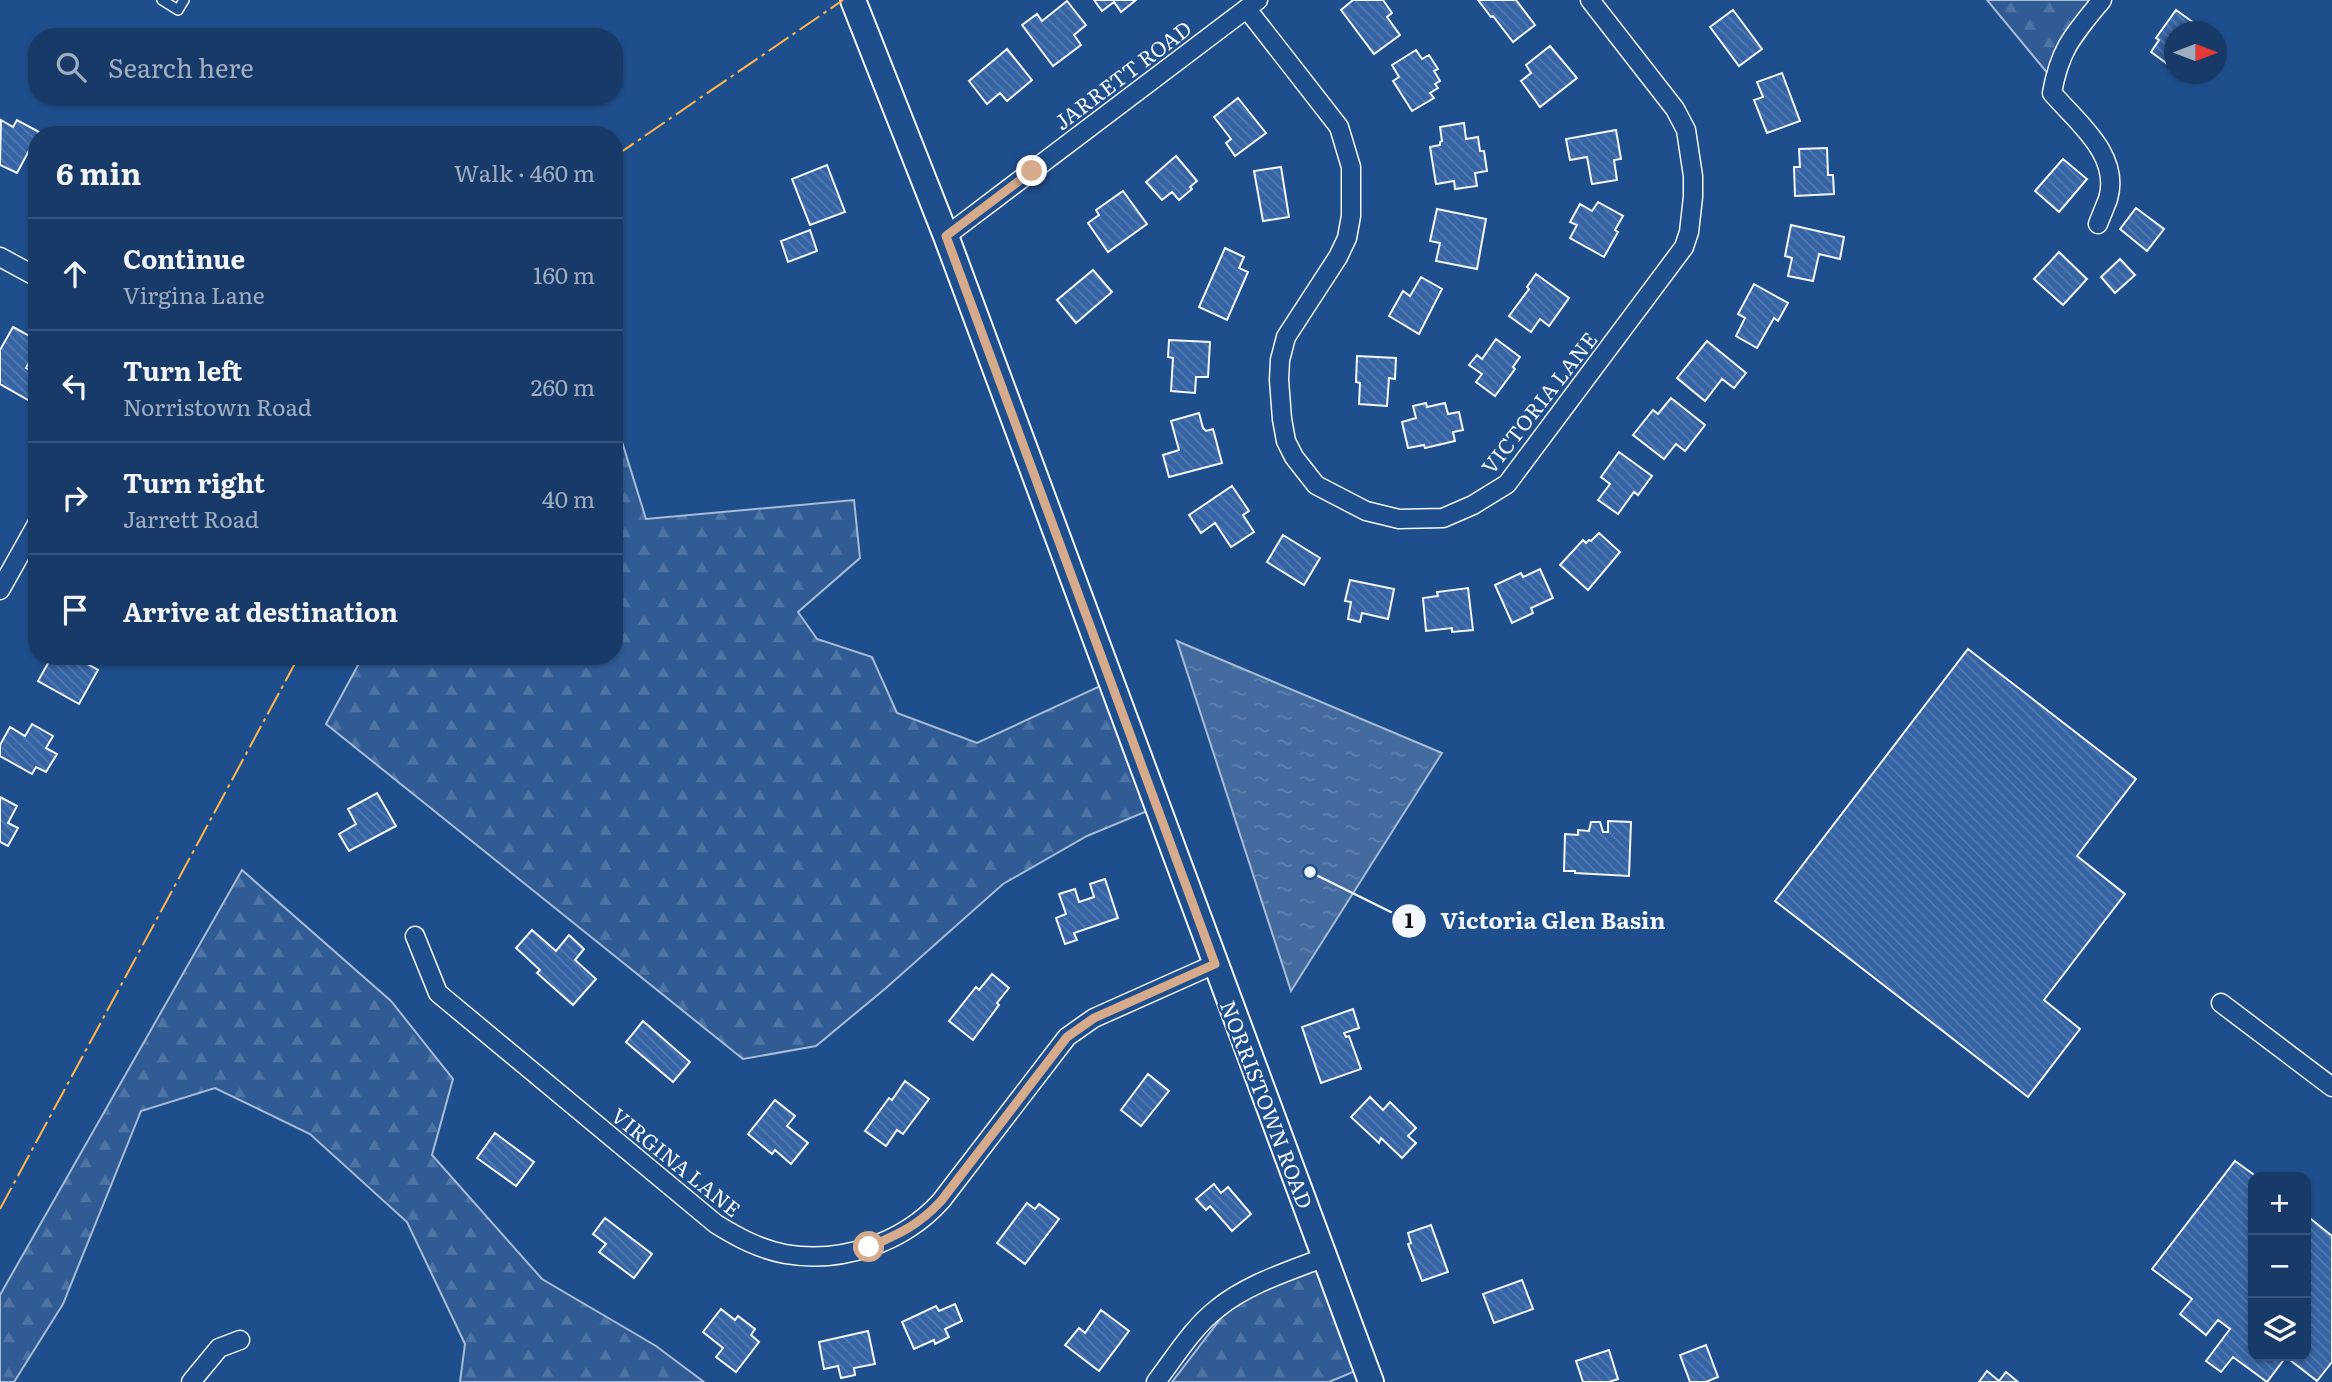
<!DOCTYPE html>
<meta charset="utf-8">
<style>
body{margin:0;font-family:Literata,serif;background:#20416f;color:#f1f3f6}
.controls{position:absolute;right:21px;bottom:21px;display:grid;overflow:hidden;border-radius:14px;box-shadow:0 2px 5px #0004}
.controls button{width:63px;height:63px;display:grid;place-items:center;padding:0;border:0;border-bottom:2px solid #36547d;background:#173a69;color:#f1f3f6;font:35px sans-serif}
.compass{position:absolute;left:2164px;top:21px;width:63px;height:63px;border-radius:50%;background:#173a69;box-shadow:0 2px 5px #0004;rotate:90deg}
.stop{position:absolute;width:21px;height:21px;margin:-16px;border:5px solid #d6ab8b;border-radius:50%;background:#fff}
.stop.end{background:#d6ab8b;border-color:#fff;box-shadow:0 2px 7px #0008}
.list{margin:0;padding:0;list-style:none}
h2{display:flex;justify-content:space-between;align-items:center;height:91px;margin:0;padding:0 28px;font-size:30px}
h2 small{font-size:23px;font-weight:400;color:#9eadc0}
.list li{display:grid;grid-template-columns:46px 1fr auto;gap:21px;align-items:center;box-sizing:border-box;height:112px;padding:0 28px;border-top:2px solid #36547d}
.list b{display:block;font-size:26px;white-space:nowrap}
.list p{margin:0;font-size:23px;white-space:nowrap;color:#9eadc0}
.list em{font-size:23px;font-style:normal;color:#9eadc0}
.icon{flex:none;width:38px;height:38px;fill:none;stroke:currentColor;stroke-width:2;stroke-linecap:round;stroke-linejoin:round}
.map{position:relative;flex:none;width:2332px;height:1382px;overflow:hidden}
.search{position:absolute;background:#173a69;box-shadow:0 2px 5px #0004;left:28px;top:28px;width:595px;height:77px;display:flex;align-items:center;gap:18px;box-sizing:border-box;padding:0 24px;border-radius:28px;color:#9eadc0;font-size:26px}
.panel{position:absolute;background:#173a69;box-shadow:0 2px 5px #0004;left:28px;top:126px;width:595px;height:539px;border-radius:28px}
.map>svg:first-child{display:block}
.forest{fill:url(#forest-firs);stroke:#a8bbd7;stroke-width:2}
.water{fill:url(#water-ripples);stroke:#a8bbd7;stroke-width:2}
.building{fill:url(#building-back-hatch);stroke:#f2f6ff;stroke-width:2}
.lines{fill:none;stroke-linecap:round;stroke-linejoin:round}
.lane-casing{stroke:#f2f6ff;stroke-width:12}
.street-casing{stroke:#f2f6ff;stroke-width:21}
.secondary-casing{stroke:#f2f6ff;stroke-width:28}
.lane{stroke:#1f4e8c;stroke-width:9}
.street{stroke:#1f4e8c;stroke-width:18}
.secondary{stroke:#1f4e8c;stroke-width:24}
.power{stroke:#ffb74d;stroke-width:2;stroke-dasharray:24 5 3.5 5;stroke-linecap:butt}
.route{stroke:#d6ab8b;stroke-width:9}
.labels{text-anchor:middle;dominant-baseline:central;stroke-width:5;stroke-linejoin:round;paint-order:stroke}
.street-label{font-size:21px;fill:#f2f6ff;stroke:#1f4e8c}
.leader{fill:none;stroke:#f2f6ff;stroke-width:2.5}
.callout-dot{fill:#f2f6ff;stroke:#1f4e8c;stroke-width:2.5}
.mark-label{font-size:21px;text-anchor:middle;font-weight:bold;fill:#111}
.callout-label{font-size:23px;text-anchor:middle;font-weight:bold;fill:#f2f6ff;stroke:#1f4e8c;stroke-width:5;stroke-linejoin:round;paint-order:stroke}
</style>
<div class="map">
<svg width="2332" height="1382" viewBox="0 0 2332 1382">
<defs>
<pattern id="forest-firs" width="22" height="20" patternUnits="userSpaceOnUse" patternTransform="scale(1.75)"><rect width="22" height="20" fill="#305b95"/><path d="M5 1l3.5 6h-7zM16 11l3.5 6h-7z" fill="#4e73a5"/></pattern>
<pattern id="water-ripples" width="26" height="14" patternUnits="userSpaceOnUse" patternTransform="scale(1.75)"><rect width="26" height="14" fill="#446ba0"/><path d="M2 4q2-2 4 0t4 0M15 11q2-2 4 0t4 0" fill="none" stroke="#5f81ae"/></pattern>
<pattern id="building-back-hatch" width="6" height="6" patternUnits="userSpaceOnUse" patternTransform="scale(1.75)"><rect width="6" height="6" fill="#3563a3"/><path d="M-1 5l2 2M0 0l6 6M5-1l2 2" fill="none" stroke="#537ab1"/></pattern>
</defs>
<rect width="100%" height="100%" fill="#1f4e8c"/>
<path class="forest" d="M1987 0H2111L2054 81Z
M614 416 646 519 854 500 860 558 798 612 817 639 872 657 897 713 977 743 1111 681 1157 807 1087 836 1003 884 886 988 816 1046 743 1059 326 724 363 656H614Z
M242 870 391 1001 453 1079 432 1155 542 1279 656 1346 704 1382H460L465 1344 407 1222 310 1134 215 1088 141 1111 63 1304 14 1382H0V1295Z
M1329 1266 1365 1367 1329 1382H1172L1238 1296Z"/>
<path class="water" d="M1177 641 1442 753 1291 991Z"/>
<path class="building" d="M1094 0H1136L1121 12 1114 2 1102 11Z
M1353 0H1383L1392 13 1387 17 1400 35 1374 54 1341 10Z
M1478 0H1516L1535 25 1513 42 1493 16 1491 17Z
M1067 1 1086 25 1074 35 1081 45 1053 66 1022 25 1037 14 1042 21Z
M1733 10 1762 49 1739 66 1710 27Z
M2176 10 2201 28 2198 32H2174V58L2169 65 2151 52 2159 40 2156 38Z
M1550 46 1577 78 1540 107 1521 81 1531 73 1526 65Z
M1007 49 1032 80 1007 101 1000 93 987 104 969 81Z
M1416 50 1422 59 1429 55 1438 69 1434 71 1440 81 1435 84 1438 88 1430 93 1434 98 1412 111 1393 81 1399 77 1392 65Z
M1782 73 1800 121 1767 133 1754 100 1763 97 1757 82Z
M1238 98 1266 133 1235 156 1226 143 1231 139 1214 117Z
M1 120 13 127 17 120 39 132 17 173 0 165Z
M1464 123 1466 139 1478 137 1480 151H1484L1487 171 1475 173 1477 186 1455 189 1454 181 1436 184 1430 147 1440 145V142L1442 141 1440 127Z
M1616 130 1621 159 1614 160 1617 180 1592 184 1587 157 1570 160 1566 139Z
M1827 148 1828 175H1833L1834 194 1795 196 1794 167H1800L1799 149Z
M1176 156 1197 181 1190 187 1192 189 1179 200 1172 192 1162 200 1146 182Z
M2063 159 2087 179 2059 212 2035 191Z
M827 165 845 212 810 225 792 179Z
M1281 167 1289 217 1263 221 1254 171Z
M1123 191 1147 224 1108 252 1088 223 1099 215 1096 210Z
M1598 202 1623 216 1615 230 1618 232 1604 257 1570 238 1577 225 1570 222 1580 204 1592 211Z
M2136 208 2164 229 2147 251 2120 229Z
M1437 209 1486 219 1477 269 1436 261 1440 243 1430 241Z
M1791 225 1844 237 1840 259 1819 254 1813 281 1788 276 1792 258 1785 256Z
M810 230 817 251 788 262 781 241Z
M1225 248 1244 257 1239 268 1248 272 1227 320 1199 307Z
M2059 252 2087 279 2063 305 2034 279Z
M2120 259 2135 275 2115 293 2101 277Z
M1093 270 1112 292 1076 323 1057 300Z
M1536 274 1569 298 1549 326 1540 319 1531 332 1509 316 1529 289 1527 287Z
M1421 277 1442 289 1419 334 1389 316 1403 291 1410 296Z
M1754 284 1788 303 1778 321 1774 318 1757 348 1736 336 1745 318 1738 314Z
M13 327 37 340V348L26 368 37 375V405L0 384V350Z
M1496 339 1520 357 1513 367 1515 369 1495 396 1476 382 1482 374 1469 365 1477 355 1482 359Z
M1169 340 1210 342 1208 377H1196L1195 393 1171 391 1173 358 1168 357Z
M1707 341 1746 373 1734 388 1722 379 1705 401 1677 378Z
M1357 356 1396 358 1395 379 1389 378 1387 406 1359 404 1360 383 1356 382Z
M1671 398 1705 425 1685 451 1676 444 1664 459 1633 435 1653 410 1658 414Z
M1426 403 1427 407 1445 403 1448 414 1459 412 1463 430 1453 432 1455 441 1425 448 1424 445 1408 448 1402 422 1416 418 1413 406Z
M1199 413 1203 428 1206 431 1213 429 1222 463 1169 477 1163 455 1179 450 1171 421Z
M1619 452 1652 476 1638 495 1634 492 1618 514 1598 500 1610 484 1601 477Z
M1232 486 1249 511 1243 515 1254 532 1231 547 1215 523 1201 533 1189 515Z
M1599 533 1620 552 1588 590 1560 565 1583 540 1586 543 1589 540 1591 541Z
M1283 535 1320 558 1304 585 1267 562Z
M1540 569 1553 598 1531 608 1533 613 1512 623 1495 585 1521 573 1523 577Z
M1350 580 1394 589 1388 619 1362 613 1360 622 1348 619 1351 602 1345 601Z
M1468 588 1473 630 1452 632V628L1426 631 1423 598 1438 596 1437 592Z
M1968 649 2136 779 2077 856 2125 894 2044 1000 2080 1029 2028 1097 1775 901Z
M67 656H73L98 670 79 704 38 681 51 658 63 664Z
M32 724 53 736 46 748 57 754 46 772 36 767 32 774 0 756V745L10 727 25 736Z
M377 793 396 826 349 851 339 834 356 824 348 809Z
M0 797 17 806 8 823 18 828 8 846 0 842Z
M1608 821 1631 822 1629 876 1575 873V871H1564L1565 834 1578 835V830L1589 831 1591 822H1600L1603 832H1608Z
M1105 879 1118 918 1074 933 1077 940 1065 944 1056 918 1066 914 1059 894 1075 889 1079 902 1094 897 1090 884Z
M532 930 556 951 569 935 584 949 575 960 596 979 573 1005 537 973 540 970 516 948Z
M992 974 1009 988 997 1003 999 1005 973 1040 949 1021 976 987 979 990Z
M1353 1009 1359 1028 1344 1033 1346 1037 1349 1036 1361 1069 1321 1083 1302 1027Z
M643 1021 690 1062 673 1082 626 1042Z
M1148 1074 1169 1091 1141 1126 1121 1110Z
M905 1081 929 1099 903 1134 897 1130 886 1146 865 1131 889 1098 892 1100Z
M1370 1097 1383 1110 1390 1102 1416 1128 1408 1136 1416 1143 1402 1158 1381 1138 1379 1143 1351 1117Z
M775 1100 795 1116 787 1126 808 1143 791 1164 775 1150 772 1154 748 1134Z
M495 1133 534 1162 516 1186 477 1158Z
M2235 1161 2257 1177H2253V1356H2306V1215L2332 1236V1362L2317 1381 2286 1357 2267 1382 2233 1357 2221 1372 2206 1361 2230 1329 2218 1320 2206 1335 2180 1314 2192 1299 2152 1269Z
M1214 1184 1221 1193 1228 1187 1251 1214 1232 1231 1210 1206 1206 1210 1196 1199Z
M1027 1203 1035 1209 1039 1204 1059 1219 1025 1264 997 1243Z
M605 1218 652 1254 634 1278 599 1252 606 1244 593 1234Z
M1431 1225 1448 1272 1422 1281 1408 1244 1411 1243 1408 1233Z
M1522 1280 1533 1309 1494 1323 1483 1294Z
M955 1304 962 1321 945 1329 949 1337 935 1344 934 1340 914 1349 902 1322 936 1306 939 1311Z
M721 1309 735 1320 738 1316 755 1329 751 1335 759 1342 736 1372 716 1357 723 1348 703 1332Z
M1101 1310 1129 1331 1099 1371 1065 1345 1079 1328 1085 1333Z
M868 1331 875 1364 854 1368 855 1375 841 1378 838 1366 824 1369 819 1342Z
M1706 1345 1718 1377 1706 1382H1690L1680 1355Z
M1609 1350 1618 1379 1609 1382H1583L1576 1361Z
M1987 1371 1999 1381 2006 1372 2018 1382H1979Z"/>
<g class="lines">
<g class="lane-casing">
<path id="lane" d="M162 0 178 10 184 0"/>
</g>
<g class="street-casing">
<path id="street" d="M1247 9 1339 127 1351 167V216L1347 238 1338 257 1286 337 1280 360 1279 380 1282 419 1286 441 1294 457 1316 485 1366 511 1399 519 1443 518 1473 505 1507 484 1684 247 1689 232 1693 197V176L1686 130 1675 109 1590 0
M2098 224C2101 216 2105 207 2108 199 2121 155 2077 122 2052 93 2060 48 2074 34 2102 0
M946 236 1258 0
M0 257 37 277
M0 590 37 524
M415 936 438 993 716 1224C737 1237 759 1249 785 1254 841 1264 903 1243 941 1201L1067 1037 1094 1018 1215 964
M2221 1003 2332 1087
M191 1382 219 1348 240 1340
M1156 1382C1175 1357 1193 1327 1218 1308 1249 1283 1290 1271 1325 1257"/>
</g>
<g class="secondary-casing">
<path id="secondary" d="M853 0 946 236 1371 1382"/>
</g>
<use href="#lane" class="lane"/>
<use href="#street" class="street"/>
<use href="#secondary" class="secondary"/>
<path class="power" d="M614 157 843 0
M0 1209 299 656"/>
</g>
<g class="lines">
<path class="route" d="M869 1247C899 1234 919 1225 941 1201L1067 1037 1094 1018 1215 964 946 236 1032 171"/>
</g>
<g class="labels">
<g class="street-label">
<text transform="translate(1122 74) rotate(-37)">JARRETT ROAD</text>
<text transform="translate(1538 402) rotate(-52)">VICTORIA LANE</text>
<text transform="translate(1268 1104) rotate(69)">NORRISTOWN ROAD</text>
<text transform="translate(677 1161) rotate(39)">VIRGINA LANE</text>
</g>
</g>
<path class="leader" d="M1310 872L1409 921"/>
<g class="callout-dot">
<circle cx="1310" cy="872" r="7"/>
<circle cx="1409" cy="921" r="18"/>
</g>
<g class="mark-label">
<text x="1409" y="928">1</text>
</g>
<g class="callout-label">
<text x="1553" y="929">Victoria Glen Basin</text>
</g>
</svg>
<div class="controls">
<button>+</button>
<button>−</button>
<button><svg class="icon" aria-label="layers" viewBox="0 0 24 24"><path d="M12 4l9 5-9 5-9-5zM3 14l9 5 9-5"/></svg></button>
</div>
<svg class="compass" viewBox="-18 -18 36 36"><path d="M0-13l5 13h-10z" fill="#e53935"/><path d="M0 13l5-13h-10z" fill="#9eadc0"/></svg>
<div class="stop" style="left:869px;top:1247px"></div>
<div class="stop end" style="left:1032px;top:171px"></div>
<div class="search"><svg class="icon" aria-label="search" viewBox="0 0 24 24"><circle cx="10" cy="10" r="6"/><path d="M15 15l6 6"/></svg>Search here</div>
<section class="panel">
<h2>6 min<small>Walk · 460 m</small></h2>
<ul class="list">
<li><svg class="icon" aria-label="ahead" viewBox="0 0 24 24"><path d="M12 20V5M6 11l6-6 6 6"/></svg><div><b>Continue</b><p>Virgina Lane</p></div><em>160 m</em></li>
<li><svg class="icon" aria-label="left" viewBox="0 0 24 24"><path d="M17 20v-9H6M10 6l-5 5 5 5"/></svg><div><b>Turn left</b><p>Norristown Road</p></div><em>260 m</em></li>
<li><svg class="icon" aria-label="right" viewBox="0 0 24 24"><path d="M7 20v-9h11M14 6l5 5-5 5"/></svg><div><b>Turn right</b><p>Jarrett Road</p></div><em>40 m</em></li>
<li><svg class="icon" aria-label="arrive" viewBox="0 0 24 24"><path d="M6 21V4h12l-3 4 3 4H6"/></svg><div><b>Arrive at destination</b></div></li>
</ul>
</section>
</div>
